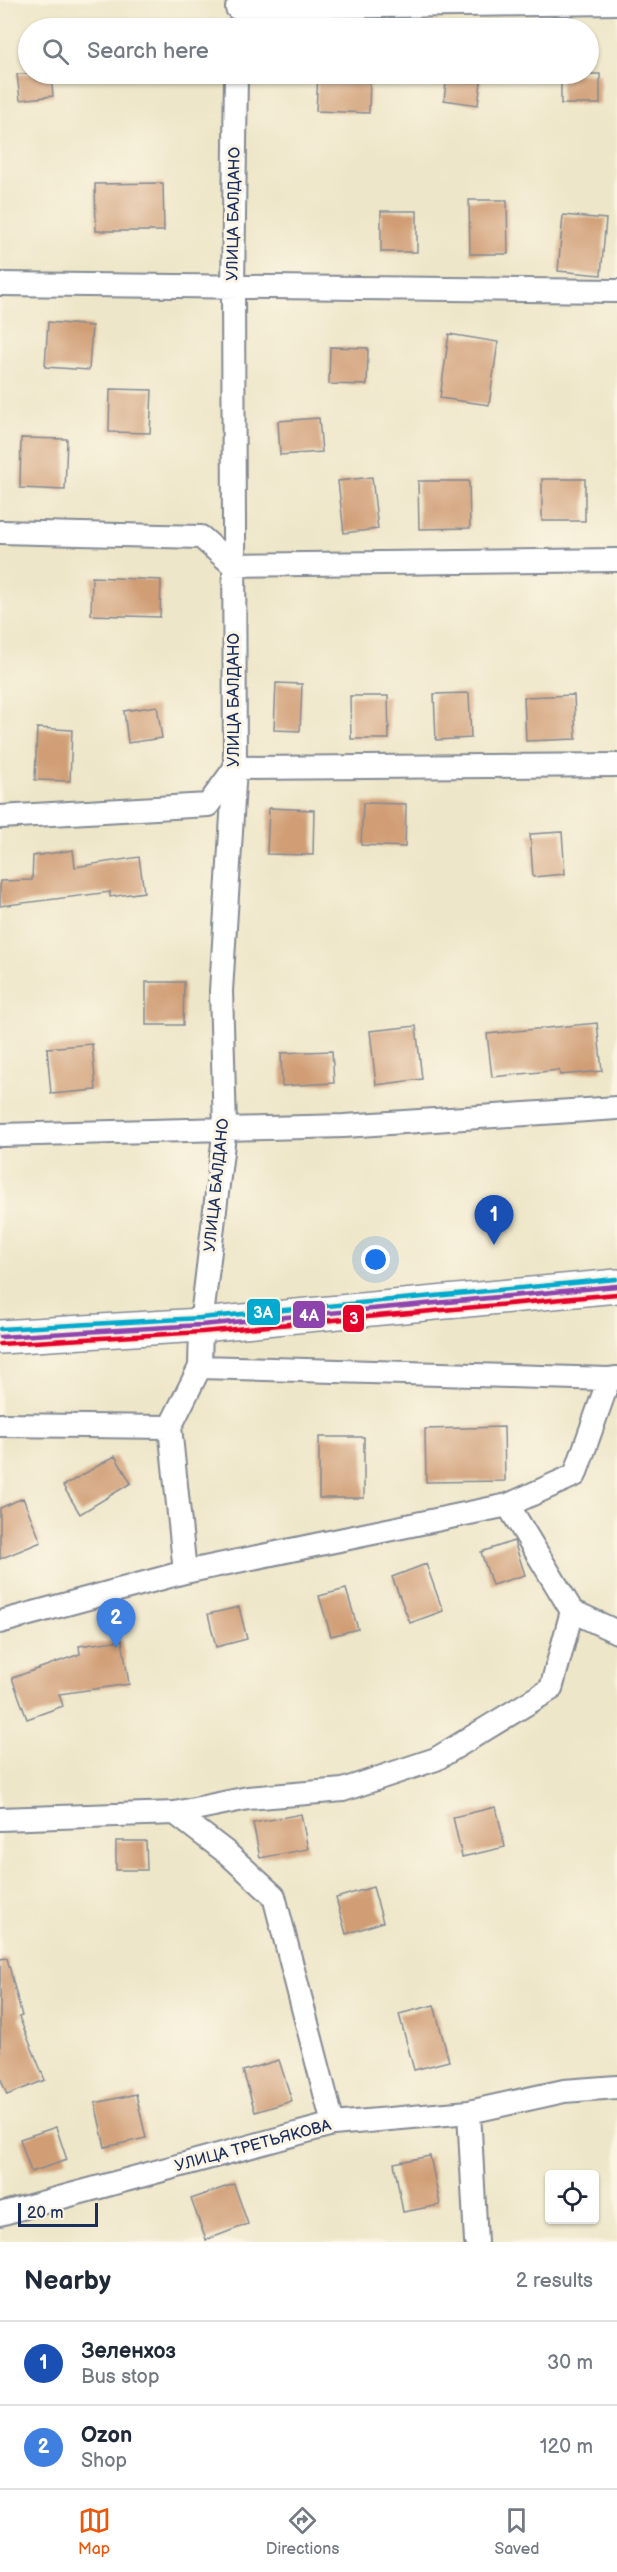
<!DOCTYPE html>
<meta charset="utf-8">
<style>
body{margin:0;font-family:"Balsamiq Sans",sans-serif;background:#f6f6f7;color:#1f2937}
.controls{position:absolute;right:18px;bottom:18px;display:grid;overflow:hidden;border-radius:6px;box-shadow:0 2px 4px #0004}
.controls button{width:54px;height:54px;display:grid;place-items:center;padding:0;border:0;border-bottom:2px solid #e0e1e3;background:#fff;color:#1f2937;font:30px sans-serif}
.scale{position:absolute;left:18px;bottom:15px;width:80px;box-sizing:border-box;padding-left:6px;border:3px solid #1b2f5e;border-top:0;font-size:16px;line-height:21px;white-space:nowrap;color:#1b2f5e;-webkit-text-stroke:4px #fcf5e5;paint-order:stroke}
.you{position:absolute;left:376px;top:1260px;width:21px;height:21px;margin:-15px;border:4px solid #fff;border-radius:50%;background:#1a73e8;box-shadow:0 0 0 9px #1a73e833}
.badge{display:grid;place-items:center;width:39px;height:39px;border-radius:50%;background:#ea580c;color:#fff;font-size:20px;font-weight:700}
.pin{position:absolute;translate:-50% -50px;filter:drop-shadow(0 2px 3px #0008)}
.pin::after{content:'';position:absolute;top:32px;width:21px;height:18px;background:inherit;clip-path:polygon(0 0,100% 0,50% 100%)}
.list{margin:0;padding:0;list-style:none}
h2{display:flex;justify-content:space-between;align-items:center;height:78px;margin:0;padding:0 24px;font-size:26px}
h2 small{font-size:20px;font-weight:400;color:#747a83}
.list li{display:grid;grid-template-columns:39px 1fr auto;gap:18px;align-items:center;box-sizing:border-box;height:84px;padding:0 24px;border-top:2px solid #e0e1e3}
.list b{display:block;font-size:22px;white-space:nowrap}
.list p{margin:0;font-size:20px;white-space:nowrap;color:#747a83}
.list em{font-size:20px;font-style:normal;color:#747a83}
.icon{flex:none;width:33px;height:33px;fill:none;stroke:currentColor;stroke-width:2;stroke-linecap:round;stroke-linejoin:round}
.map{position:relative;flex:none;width:617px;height:2242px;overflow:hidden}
.search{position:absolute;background:#fff;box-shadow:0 2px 4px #0004;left:18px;right:18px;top:18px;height:66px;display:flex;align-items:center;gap:15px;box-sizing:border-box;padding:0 21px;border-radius:33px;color:#747a83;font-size:22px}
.sheet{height:246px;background:#fff}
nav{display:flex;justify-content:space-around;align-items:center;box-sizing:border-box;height:84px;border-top:2px solid #e0e1e3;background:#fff;font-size:16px;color:#747a83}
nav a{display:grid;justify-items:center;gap:3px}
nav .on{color:#ea580c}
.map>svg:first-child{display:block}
.building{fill:#d09d75}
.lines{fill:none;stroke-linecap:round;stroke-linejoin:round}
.street-casing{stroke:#848a93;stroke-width:26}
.primary-casing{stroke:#848a93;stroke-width:36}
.street{stroke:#fff;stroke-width:22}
.primary{stroke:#fff;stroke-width:33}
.bus-1-casing{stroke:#fcf5e5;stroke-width:9}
.bus-2-casing{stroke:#fcf5e5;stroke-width:9}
.bus-3-casing{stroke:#fcf5e5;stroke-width:9}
.bus-1{stroke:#8e44ad;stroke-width:4.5}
.bus-2{stroke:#e4002b;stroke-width:4.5}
.bus-3{stroke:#00a9ce;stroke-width:4.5}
.labels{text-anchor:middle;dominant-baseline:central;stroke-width:6;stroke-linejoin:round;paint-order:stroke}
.street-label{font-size:16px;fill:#1b2f5e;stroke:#fcf5e5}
.line-badge{stroke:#fcf5e5;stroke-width:2}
.badge-label{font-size:16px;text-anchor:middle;font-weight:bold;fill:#fff}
</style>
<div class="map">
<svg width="617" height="2242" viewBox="0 0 617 2242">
<rect width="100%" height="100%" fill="#fcf5e5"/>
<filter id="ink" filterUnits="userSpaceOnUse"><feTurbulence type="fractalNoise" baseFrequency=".0167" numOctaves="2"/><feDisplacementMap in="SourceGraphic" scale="12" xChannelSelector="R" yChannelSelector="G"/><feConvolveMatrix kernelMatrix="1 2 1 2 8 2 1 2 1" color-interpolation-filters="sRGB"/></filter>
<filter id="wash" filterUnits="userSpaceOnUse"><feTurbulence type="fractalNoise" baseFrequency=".008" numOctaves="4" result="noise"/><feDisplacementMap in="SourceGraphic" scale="24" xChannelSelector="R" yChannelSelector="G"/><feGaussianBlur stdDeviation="1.35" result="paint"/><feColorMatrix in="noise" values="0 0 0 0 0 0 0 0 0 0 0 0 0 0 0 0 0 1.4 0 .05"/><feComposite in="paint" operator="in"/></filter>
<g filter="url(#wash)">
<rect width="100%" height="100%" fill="#eee6c8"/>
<g id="blocks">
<path class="building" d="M17 74H51L53 96 20 100Z
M318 74H370L369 113 316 111Z
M447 74H482L478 105 444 100Z
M561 74H600V104H561Z
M163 183 164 231H96L95 184Z
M469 200H507L508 254H470Z
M381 211H417V252H381Z
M563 215 606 219 601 275 558 271Z
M48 322 92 326 89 370 45 367Z
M449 334 498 342 489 405 440 398Z
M330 347 368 348 367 385 329 384Z
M110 389 152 390 150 433 109 432Z
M319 418 322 452 280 455 278 421Z
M21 438 67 439 65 490 20 488Z
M372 477 378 529 344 533 338 481Z
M542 479H585V521H542Z
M418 481H469L470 528 419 529Z
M92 577 161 580 160 617 91 615Z
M276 683 302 684 300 731 274 730Z
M469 693 471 738 436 740 434 694Z
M574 695 576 739 526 741 524 697Z
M350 696H388L389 739H351Z
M157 706 162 738 128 743 124 711Z
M37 728 72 730 70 781 35 780Z
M363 803 406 804 405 847 361 845Z
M269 808 314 810 313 855 267 854Z
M562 832 565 874 533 877 530 834Z
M73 850 75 867 139 857 144 892 110 897V892L0 906V881L32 880 33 856Z
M146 982H184L183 1025H146Z
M597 1023 602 1071 560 1075 559 1070 492 1077 487 1034Z
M416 1026 422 1079 376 1085 370 1031Z
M92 1044 96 1090 51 1094 47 1048Z
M332 1051 334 1083 282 1086 281 1053Z
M504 1427 505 1481 426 1482 425 1429Z
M319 1437H364V1498H319Z
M115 1456 131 1483 80 1514 63 1486Z
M23 1498 41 1542 0 1559V1508Z
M514 1541 525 1575 492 1585 481 1552Z
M426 1564 443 1611 410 1623 392 1577Z
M346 1589 358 1629 331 1636 319 1596Z
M239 1607 247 1639 216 1647 208 1614Z
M122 1640 129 1684 59 1694 63 1706 27 1719 12 1678 80 1654 79 1646Z
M496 1807 505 1847 462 1857 453 1817Z
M301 1814 308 1849 260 1858 253 1823Z
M116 1841H146L147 1870H116Z
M373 1887 383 1922 346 1934 336 1898Z
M7 1958 22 2016 19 2017 45 2080 7 2095 0 2077V1959Z
M434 2005 449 2061 414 2070 399 2014Z
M279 2060 292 2101 255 2112 243 2071Z
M136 2094 146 2138 105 2147 95 2103Z
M56 2127 67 2160 31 2172 20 2139Z
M430 2156 440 2205 403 2212 394 2163Z
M234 2184 248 2224 206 2240 191 2199Z"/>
</g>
</g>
<g filter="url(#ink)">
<use href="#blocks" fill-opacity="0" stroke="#848a93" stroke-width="1.5"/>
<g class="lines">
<g class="street-casing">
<path id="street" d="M237 8 617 3
M236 74 233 287 235 768 221 991 225 1127 201 1325 200 1367 609 1379
M0 284 617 291
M0 532 201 537 233 565 617 560
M0 817 208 805 235 768 617 765
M0 1135 344 1126 617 1108
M200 1367 170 1427 185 1572 508 1505
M0 1425 170 1427
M572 1611 617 1632
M0 1622 185 1572
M175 1813 227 1853 274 1896 333 2124
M0 1819 175 1813 248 1798 343 1790 436 1759 551 1689 572 1611 508 1505 575 1475 609 1379 617 1378
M469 2112 476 2242
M0 2214 333 2124 469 2112 564 2091 617 2087"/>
</g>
<g class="primary-casing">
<path id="primary" d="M0 1337 201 1325 617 1286"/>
</g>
<use href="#street" class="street"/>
<use href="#primary" class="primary"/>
<g class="bus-1-casing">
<path id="bus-1" d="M0 1337 201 1325 617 1286"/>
</g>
<g class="bus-2-casing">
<path id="bus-2" d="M0 1344 202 1332 617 1294"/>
</g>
<g class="bus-3-casing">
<path id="bus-3" d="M0 1329 200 1318 616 1279"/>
</g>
<use href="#bus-1" class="bus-1"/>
<use href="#bus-2" class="bus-2"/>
<use href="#bus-3" class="bus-3"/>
</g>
</g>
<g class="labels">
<g class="street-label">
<text transform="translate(234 214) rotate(-89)">УЛИЦА БАЛДАНО</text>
<text transform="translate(234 700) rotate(-90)">УЛИЦА БАЛДАНО</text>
<text transform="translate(217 1185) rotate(-84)">УЛИЦА БАЛДАНО</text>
<text transform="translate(253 2146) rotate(-15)">УЛИЦА ТРЕТЬЯКОВА</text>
</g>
</g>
<g class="line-badge">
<rect x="246" y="1298" width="35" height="28" rx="6" fill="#00a9ce"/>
<rect x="292" y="1300" width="34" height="29" rx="6" fill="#8e44ad"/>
<rect x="342" y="1304" width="23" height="29" rx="6" fill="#e4002b"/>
</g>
<g class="badge-label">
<text x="263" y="1318">3А</text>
<text x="309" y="1321">4А</text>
<text x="354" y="1324">3</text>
</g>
</svg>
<div class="controls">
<button><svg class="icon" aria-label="locate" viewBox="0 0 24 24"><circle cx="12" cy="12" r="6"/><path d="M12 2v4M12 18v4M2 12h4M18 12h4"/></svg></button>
</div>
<div class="scale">20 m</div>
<div class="you"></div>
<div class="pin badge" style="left:494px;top:1245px;background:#1a4fb4">1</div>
<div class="pin badge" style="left:116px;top:1648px;background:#3f7fe0">2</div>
<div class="search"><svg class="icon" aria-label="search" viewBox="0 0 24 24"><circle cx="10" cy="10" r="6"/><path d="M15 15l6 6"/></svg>Search here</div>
</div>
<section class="sheet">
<h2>Nearby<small>2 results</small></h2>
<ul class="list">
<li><span class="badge" style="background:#1a4fb4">1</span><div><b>Зеленхоз</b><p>Bus stop</p></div><em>30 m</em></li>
<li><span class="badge" style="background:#3f7fe0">2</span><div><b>Ozon</b><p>Shop</p></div><em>120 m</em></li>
</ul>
</section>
<nav>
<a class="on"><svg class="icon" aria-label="map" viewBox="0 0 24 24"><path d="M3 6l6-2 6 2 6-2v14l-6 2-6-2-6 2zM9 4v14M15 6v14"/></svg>Map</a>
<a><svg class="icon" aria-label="directions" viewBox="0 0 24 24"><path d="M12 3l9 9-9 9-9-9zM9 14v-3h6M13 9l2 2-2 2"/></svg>Directions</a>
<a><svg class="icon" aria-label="saved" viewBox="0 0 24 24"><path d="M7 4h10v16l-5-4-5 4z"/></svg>Saved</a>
</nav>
